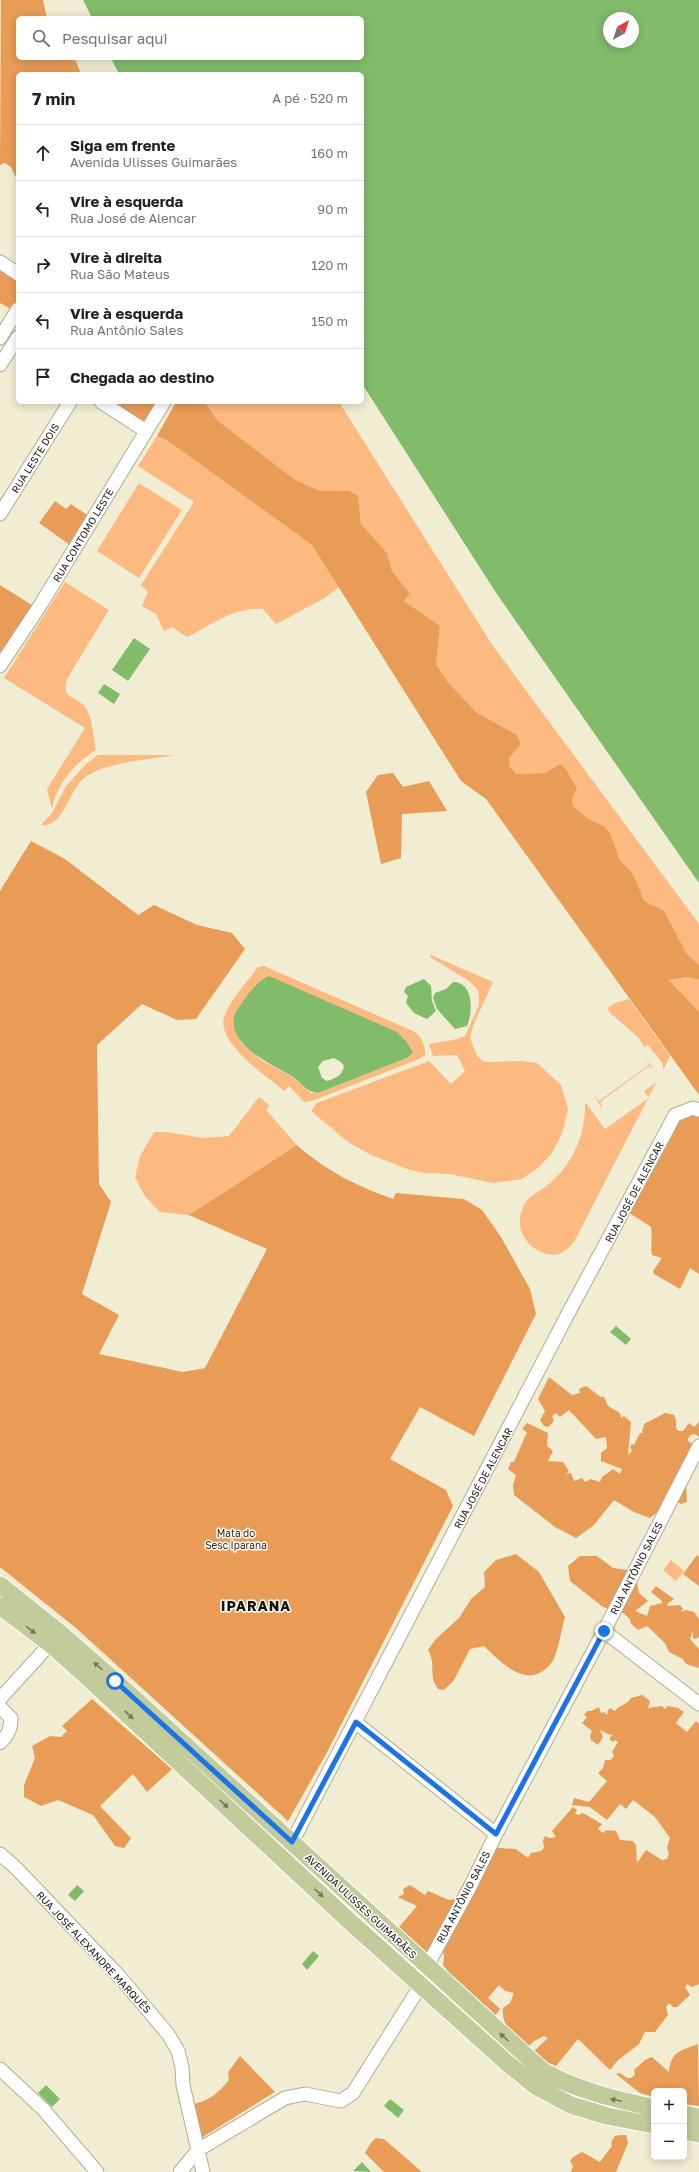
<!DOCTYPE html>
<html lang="pt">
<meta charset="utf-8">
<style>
body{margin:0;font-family:"Golos Text",sans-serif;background:#f6f6f6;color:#202124}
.controls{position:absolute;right:12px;bottom:12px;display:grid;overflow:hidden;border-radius:6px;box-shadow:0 2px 10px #0003}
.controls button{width:36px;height:36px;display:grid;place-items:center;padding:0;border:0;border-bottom:1px solid #e0e0e0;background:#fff;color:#202124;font:20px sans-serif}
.compass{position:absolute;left:603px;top:12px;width:36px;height:36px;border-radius:50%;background:#fff;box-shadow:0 2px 10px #0003;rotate:39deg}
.stop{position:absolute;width:12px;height:12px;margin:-9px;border:3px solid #1a73e8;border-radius:50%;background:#fff}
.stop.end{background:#1a73e8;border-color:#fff;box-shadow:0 1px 4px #0008}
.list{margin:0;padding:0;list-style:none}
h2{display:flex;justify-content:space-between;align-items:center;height:52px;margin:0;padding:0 16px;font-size:17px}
h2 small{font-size:13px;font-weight:400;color:#757577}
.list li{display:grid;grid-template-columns:26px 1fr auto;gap:12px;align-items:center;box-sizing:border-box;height:56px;padding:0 16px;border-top:1px solid #e0e0e0}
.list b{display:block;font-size:15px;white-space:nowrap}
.list p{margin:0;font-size:13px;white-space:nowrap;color:#757577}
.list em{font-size:13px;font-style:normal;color:#757577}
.icon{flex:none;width:22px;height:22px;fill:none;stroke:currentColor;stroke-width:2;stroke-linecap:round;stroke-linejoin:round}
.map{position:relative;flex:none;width:699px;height:2172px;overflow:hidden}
.search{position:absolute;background:#fff;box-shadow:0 2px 10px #0003;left:16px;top:16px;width:348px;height:44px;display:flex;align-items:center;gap:10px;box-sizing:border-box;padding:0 14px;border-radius:6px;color:#757577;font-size:15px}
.panel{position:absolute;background:#fff;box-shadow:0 2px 10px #0003;left:16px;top:72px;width:348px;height:332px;border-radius:6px}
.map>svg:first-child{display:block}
.green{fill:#fcb980;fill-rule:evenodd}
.forest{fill:#e99c56}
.water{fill:#81bc6b;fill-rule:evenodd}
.pier{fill:#f1edd3}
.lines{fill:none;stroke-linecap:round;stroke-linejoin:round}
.minor-casing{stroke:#b1ad94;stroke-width:15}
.major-casing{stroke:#fff;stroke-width:19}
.minor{stroke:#fff;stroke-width:13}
.major{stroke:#c2cc9b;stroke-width:17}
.oneway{fill:#74795a}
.route{stroke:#1a73e8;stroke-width:5}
.labels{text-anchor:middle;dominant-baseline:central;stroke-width:3;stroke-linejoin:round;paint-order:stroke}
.street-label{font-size:10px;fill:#15130b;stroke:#fff}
.park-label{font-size:10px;fill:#422405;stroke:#fff}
.district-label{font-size:14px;font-weight:bold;letter-spacing:1px;fill:#15130b;stroke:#fff}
</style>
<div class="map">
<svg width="699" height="2172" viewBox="0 0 699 2172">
<rect width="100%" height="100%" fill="#f1edd3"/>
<path class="green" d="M205 402H339L493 646 699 924V965L687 954 664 911 644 902 633 874 620 860 610 833 604 826 587 818 573 806 572 797 560 764 545 773 516 774 510 767 509 758 521 744 517 735 476 712 447 681 436 664 440 626 404 601 410 594 392 571 387 553 361 524 357 496 349 491H320L294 479 217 420Z
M157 436 168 441 312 545 339 587 323 599 276 624 263 609C236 606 211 625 187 637L172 627 164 631 156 614 142 606 148 592 141 585 194 502 138 466Z
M139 483 182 510 139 578 97 551Z
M65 582 109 610 67 679C61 701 75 694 85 707 93 717 93 738 96 750 74 764 57 783 52 809L47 789 85 728 4 678Z
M98 755H174C148 760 105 762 84 778 69 790 64 828 41 825L52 813 66 786 86 764Z
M431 955 493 982 473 1026 470 1038 477 1056 483 1061 489 1062 521 1061 537 1063 561 1085 568 1109 562 1134 552 1153 539 1167 522 1179 493 1183 450 1174 425 1173 410 1170 371 1155 348 1142 311 1111 317 1103 429 1061 451 1084 465 1071 457 1055 433 1056 429 1044 453 1040 465 1036 479 1005V995L477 989 469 981 430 957Z
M264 966 413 1031C421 1036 426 1045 425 1055L419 1059 312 1101 304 1102 289 1086 284 1091C267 1076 217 1044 224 1018 229 1000 247 982 258 967ZM262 979 407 1058 318 1093H311L294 1078 261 1060 241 1042 235 1014Z
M687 977 699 980V1012L669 980Z
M629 999 670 1056 663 1070V1064L648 1045 644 1047 639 1038 609 1012 608 1008 615 1003Z
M645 1058 654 1070 649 1066 600 1102 602 1106 601 1107 594 1095 599 1101 649 1065Z
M656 1083 574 1242C567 1250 560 1257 548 1254 525 1249 513 1226 524 1205 530 1194 542 1191 550 1183 574 1163 586 1132 585 1102L605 1129 649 1098 644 1091Z
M259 1097 269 1105 266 1110 297 1145 189 1215 160 1212 144 1195 135 1177 140 1156 154 1132H166L204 1138 229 1136Z
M671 1560 684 1571 676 1581 663 1570Z"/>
<path class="forest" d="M1 0H43L47 18H18V58H71L73 61 75 59 81 74H18V182L11 167 5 163 0 165Z
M0 265 18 278V299L11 309 0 303Z
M109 402H163L148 426Z
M176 402H205L217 420 294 479 320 491H349L358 496 361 524 387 553 392 571 410 594 404 601 440 626 436 664 447 681 476 712 517 735 521 744 509 758 510 767 516 774 545 773 560 764 567 771 577 789 572 797 573 806 587 818 604 826 610 833 620 860 633 874 644 901 664 911 687 954 699 965V980L687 977 669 980 699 1012V1095L486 799 461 781 312 545 168 441 157 436Z
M55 501 66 509 71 504 90 517 70 545 39 523Z
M0 585 35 607 0 655Z
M393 773 403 787 429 781 447 811 402 814 401 858 381 864 366 792 378 775Z
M31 841 65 859 138 915 154 905 197 925 232 933 245 949 196 1019 177 1020 142 1004 97 1045 99 1184 111 1202 82 1294 119 1315 99 1354 183 1372 205 1368 267 1249 189 1215 297 1145C326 1171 357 1186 393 1199L396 1193 464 1199 482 1210 501 1237 530 1289 536 1314 474 1436 420 1407 390 1459 446 1490 453 1506 325 1756 288 1821 76 1628 0 1567V891Z
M691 1114 699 1117V1274L690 1268 680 1289 654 1274 653 1271 662 1258 652 1255C650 1245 653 1237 651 1227L628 1212 673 1126 683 1116Z
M549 1377 572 1395 580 1393 579 1389 586 1386 601 1397H604L608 1406 620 1413 621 1418 624 1416 631 1422 628 1455 632 1451 630 1447 632 1444 634 1445 640 1433H642L644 1424 665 1413 674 1415 676 1420V1428L678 1431H683L689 1423 694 1427 699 1422V1437L695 1434 691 1435 687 1440 692 1444 677 1475 686 1481 687 1502 681 1504 668 1497 660 1510 650 1518 634 1512 614 1500 593 1526 576 1538 555 1527 514 1495 513 1485 516 1475 508 1469 511 1462H514L527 1432 522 1429 527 1423 548 1433 547 1446 553 1451 548 1461 563 1462 569 1471 566 1474 571 1473 574 1481 582 1478 585 1482 591 1479 600 1482 602 1477 613 1469 620 1474 622 1469 601 1461V1453L607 1448 606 1437 596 1439 569 1410 560 1417 556 1413 552 1416 554 1421 548 1427 544 1426 540 1420 545 1411 538 1399Z
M516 1554 539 1572 565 1617C562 1627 557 1656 552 1662 530 1692 502 1664 484 1646L470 1649 454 1680 444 1690 438 1689C427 1673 437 1666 428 1650L436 1639 459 1618 471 1599 485 1587 484 1572 496 1560Z
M697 1555 699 1557V1586L683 1574Z
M580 1556H597L613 1568 628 1570 636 1578 639 1593 648 1601 635 1611 647 1616 650 1606 662 1603V1601L651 1592 656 1586 674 1599 668 1603 667 1606 680 1605 683 1609 681 1612 686 1610 694 1612 699 1619V1637L696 1639 693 1638V1631L690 1639 699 1649V1668L686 1664 683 1659 669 1652 665 1643 647 1626 638 1630 631 1624 630 1619 623 1613 603 1607 570 1581 568 1566Z
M642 1695 650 1701 648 1708 662 1706 665 1709 668 1706 678 1708 684 1712 676 1723 687 1732 696 1721 699 1724V1984L692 1987 687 1984 685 1987 690 1995 677 2007H673L669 2003 666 2007 668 2015 655 2032H645L639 2044 617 2061 610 2070 578 2039 556 2066 547 2062 541 2064 534 2058V2051L548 2038 544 2036 534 2041 526 2049C515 2037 501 2026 503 2008L510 2003 514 1993 505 1991 499 1985 488 1998 500 2009 494 2017 447 1977 449 1973 443 1965 444 1958 443 1951 440 1950 436 1940 427 1954 394 1933 417 1906 398 1897 404 1894 403 1889 410 1885 425 1895 428 1891 449 1900 455 1899 465 1881 471 1880 495 1844 499 1848 516 1849 528 1858 531 1853 541 1851 544 1848 543 1840 545 1836 549 1838 556 1837 552 1831 573 1807 577 1810 575 1813 578 1815 583 1813 602 1824 598 1829 603 1833 606 1830 616 1831 620 1840 633 1841 636 1845 637 1863 646 1850 662 1860 667 1859 669 1853 667 1848 670 1838 655 1817 633 1800 626 1809 620 1804 607 1820 590 1807 572 1805 574 1798 589 1802 607 1781 598 1773 603 1768 605 1760H611L614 1756 612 1752 618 1742 615 1740 613 1742 609 1739 613 1734 610 1735 600 1730 603 1737 598 1745 591 1740 590 1736 592 1731 582 1723 587 1717 584 1715 587 1711H591L599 1707 601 1713 604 1712 609 1716 607 1712 610 1708 615 1711C619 1705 627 1705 631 1698Z
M92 1699 172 1769 147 1792 133 1774 100 1806 131 1838 124 1848 115 1846 93 1815 58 1800 41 1806 24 1797V1785L35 1758 32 1746 50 1736 61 1737 67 1731 62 1726Z
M698 2044 699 2106 684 2104V2091H654V2097L640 2093 616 2074 620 2073 627 2078H631L635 2075 634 2070 645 2060 652 2057 669 2072C671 2051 680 2051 698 2044Z
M240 2056 275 2092 198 2140 189 2105C208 2101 216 2096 229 2080L228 2072Z
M621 2135H626L628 2143 616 2172H571L573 2166 570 2161 573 2157 582 2152 600 2162 612 2146 611 2142 615 2136Z
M376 2138 384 2139 422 2172H384L365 2153 370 2144Z"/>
<path class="water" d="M83 0H699V883L496 593 362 384V74H119L111 58H362V18H92ZM609 18H633V42H609Z
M134 638 150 649 128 681 112 670Z
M104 684 120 694 114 704 98 693Z
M269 976 397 1032 406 1041 413 1052 407 1058 318 1093C307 1093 302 1083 293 1077 273 1065 225 1045 235 1014 236 1010 241 1005 243 1001 250 992 258 980 269 976ZM334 1058 341 1062 344 1066C342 1076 336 1078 327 1081L322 1078 318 1067 323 1061Z
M424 979 431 986 432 1001 436 1011 427 1019 414 1013 406 1003 408 996 404 992 406 987Z
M453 982C474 982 473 1012 467 1026L455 1029 437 1009 433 998 435 993 446 989Z
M616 1326 631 1339 626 1345 610 1332Z
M77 1885 84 1891 75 1901 68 1895Z
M313 1951 319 1956 307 1970 302 1964Z
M46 2085 60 2099 52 2107 38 2093Z
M390 2099 404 2110 398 2118 384 2106Z
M362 2162 371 2172 353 2171Z"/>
<path class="pier" d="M362 384 496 593 699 885 494 594 362 388Z"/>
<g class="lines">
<g class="minor-casing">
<path id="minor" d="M0 262 18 274
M0 338 18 309
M0 365 18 337
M101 402 146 431
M0 514 70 402
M0 666 41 604 164 402
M604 1631 699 1704
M0 1699 50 1644
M0 1707 11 1718C11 1729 8 1735 0 1743
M355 1722 496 1834
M292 1842 571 1308 675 1115 693 1108 699 1110
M0 1854 16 1868 119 1976 168 2034 178 2051 182 2067 183 2085 203 2172
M427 1966 469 1889 496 1834 604 1631 699 1446
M0 2069 43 2109 97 2172
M180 2172 198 2150 285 2098 305 2094 341 2101 353 2093 421 1985"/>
</g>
<g class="major-casing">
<path id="major" d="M0 1585 60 1633 115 1681 543 2071C578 2091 615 2099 654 2108
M0 1606 50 1644 87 1677 347 1919 507 2063 537 2087 571 2105 607 2116 654 2125
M684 2114 699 2117
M684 2131 699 2134"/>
</g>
<use href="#minor" class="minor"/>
<use href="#major" class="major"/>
</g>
<defs><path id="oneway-solid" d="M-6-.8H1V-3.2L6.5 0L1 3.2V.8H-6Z"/></defs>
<g class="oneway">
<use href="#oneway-solid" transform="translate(31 1630) rotate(37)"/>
<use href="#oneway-solid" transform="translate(98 1666) rotate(-139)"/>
<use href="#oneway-solid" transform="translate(129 1715) rotate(43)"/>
<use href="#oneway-solid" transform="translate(224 1804) rotate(43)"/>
<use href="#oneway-solid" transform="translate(319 1893) rotate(43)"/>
<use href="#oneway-solid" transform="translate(504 2037) rotate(-138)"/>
<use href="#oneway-solid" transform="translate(616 2100) rotate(-168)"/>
</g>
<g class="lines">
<path class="route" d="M115 1681 292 1842 356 1722 496 1834 604 1631"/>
</g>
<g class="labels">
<g class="street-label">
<text transform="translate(35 458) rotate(-58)">RUA LESTE DOIS</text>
<text transform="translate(83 535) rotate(-59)">RUA CONTOMO LESTE</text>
<text transform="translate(634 1192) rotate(-62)">RUA JOSÉ DE ALENCAR</text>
<text transform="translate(483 1478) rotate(-62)">RUA JOSÉ DE ALENCAR</text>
<text transform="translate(636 1568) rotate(-63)">RUA ANTÔNIO SALES</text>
<text transform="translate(463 1897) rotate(-62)">RUA ANTÔNIO SALES</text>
<text transform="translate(361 1906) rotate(43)">AVENIDA ULISSES GUIMARÃES</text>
<text transform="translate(94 1952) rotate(47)">RUA JOSÉ ALEXANDRE MARQUÊS</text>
</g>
<g class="park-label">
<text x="236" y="1533">Mata do<tspan x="236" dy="12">Sesc Iparana</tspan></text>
</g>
<g class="district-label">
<text x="256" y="1605">IPARANA</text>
</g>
</g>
</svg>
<div class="controls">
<button>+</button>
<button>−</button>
</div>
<svg class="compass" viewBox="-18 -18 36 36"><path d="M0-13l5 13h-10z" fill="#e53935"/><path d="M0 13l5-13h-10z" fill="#757577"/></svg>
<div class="stop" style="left:115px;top:1681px"></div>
<div class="stop end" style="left:604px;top:1631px"></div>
<div class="search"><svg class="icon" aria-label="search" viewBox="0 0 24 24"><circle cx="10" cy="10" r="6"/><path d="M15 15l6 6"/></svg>Pesquisar aqui</div>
<section class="panel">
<h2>7 min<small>A pé · 520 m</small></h2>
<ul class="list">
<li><svg class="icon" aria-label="ahead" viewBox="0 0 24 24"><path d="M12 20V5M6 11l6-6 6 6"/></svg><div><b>Siga em frente</b><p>Avenida Ulisses Guimarães</p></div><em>160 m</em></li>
<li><svg class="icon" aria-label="left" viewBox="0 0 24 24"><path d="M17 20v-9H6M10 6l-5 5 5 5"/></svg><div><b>Vire à esquerda</b><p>Rua José de Alencar</p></div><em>90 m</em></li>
<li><svg class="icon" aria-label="right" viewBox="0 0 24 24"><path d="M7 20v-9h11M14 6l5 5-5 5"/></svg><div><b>Vire à direita</b><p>Rua São Mateus</p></div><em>120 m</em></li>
<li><svg class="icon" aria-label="left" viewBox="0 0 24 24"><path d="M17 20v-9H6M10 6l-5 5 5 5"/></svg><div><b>Vire à esquerda</b><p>Rua Antônio Sales</p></div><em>150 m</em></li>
<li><svg class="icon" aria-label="arrive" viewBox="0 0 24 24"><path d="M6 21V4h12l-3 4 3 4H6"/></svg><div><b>Chegada ao destino</b></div></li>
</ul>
</section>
</div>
